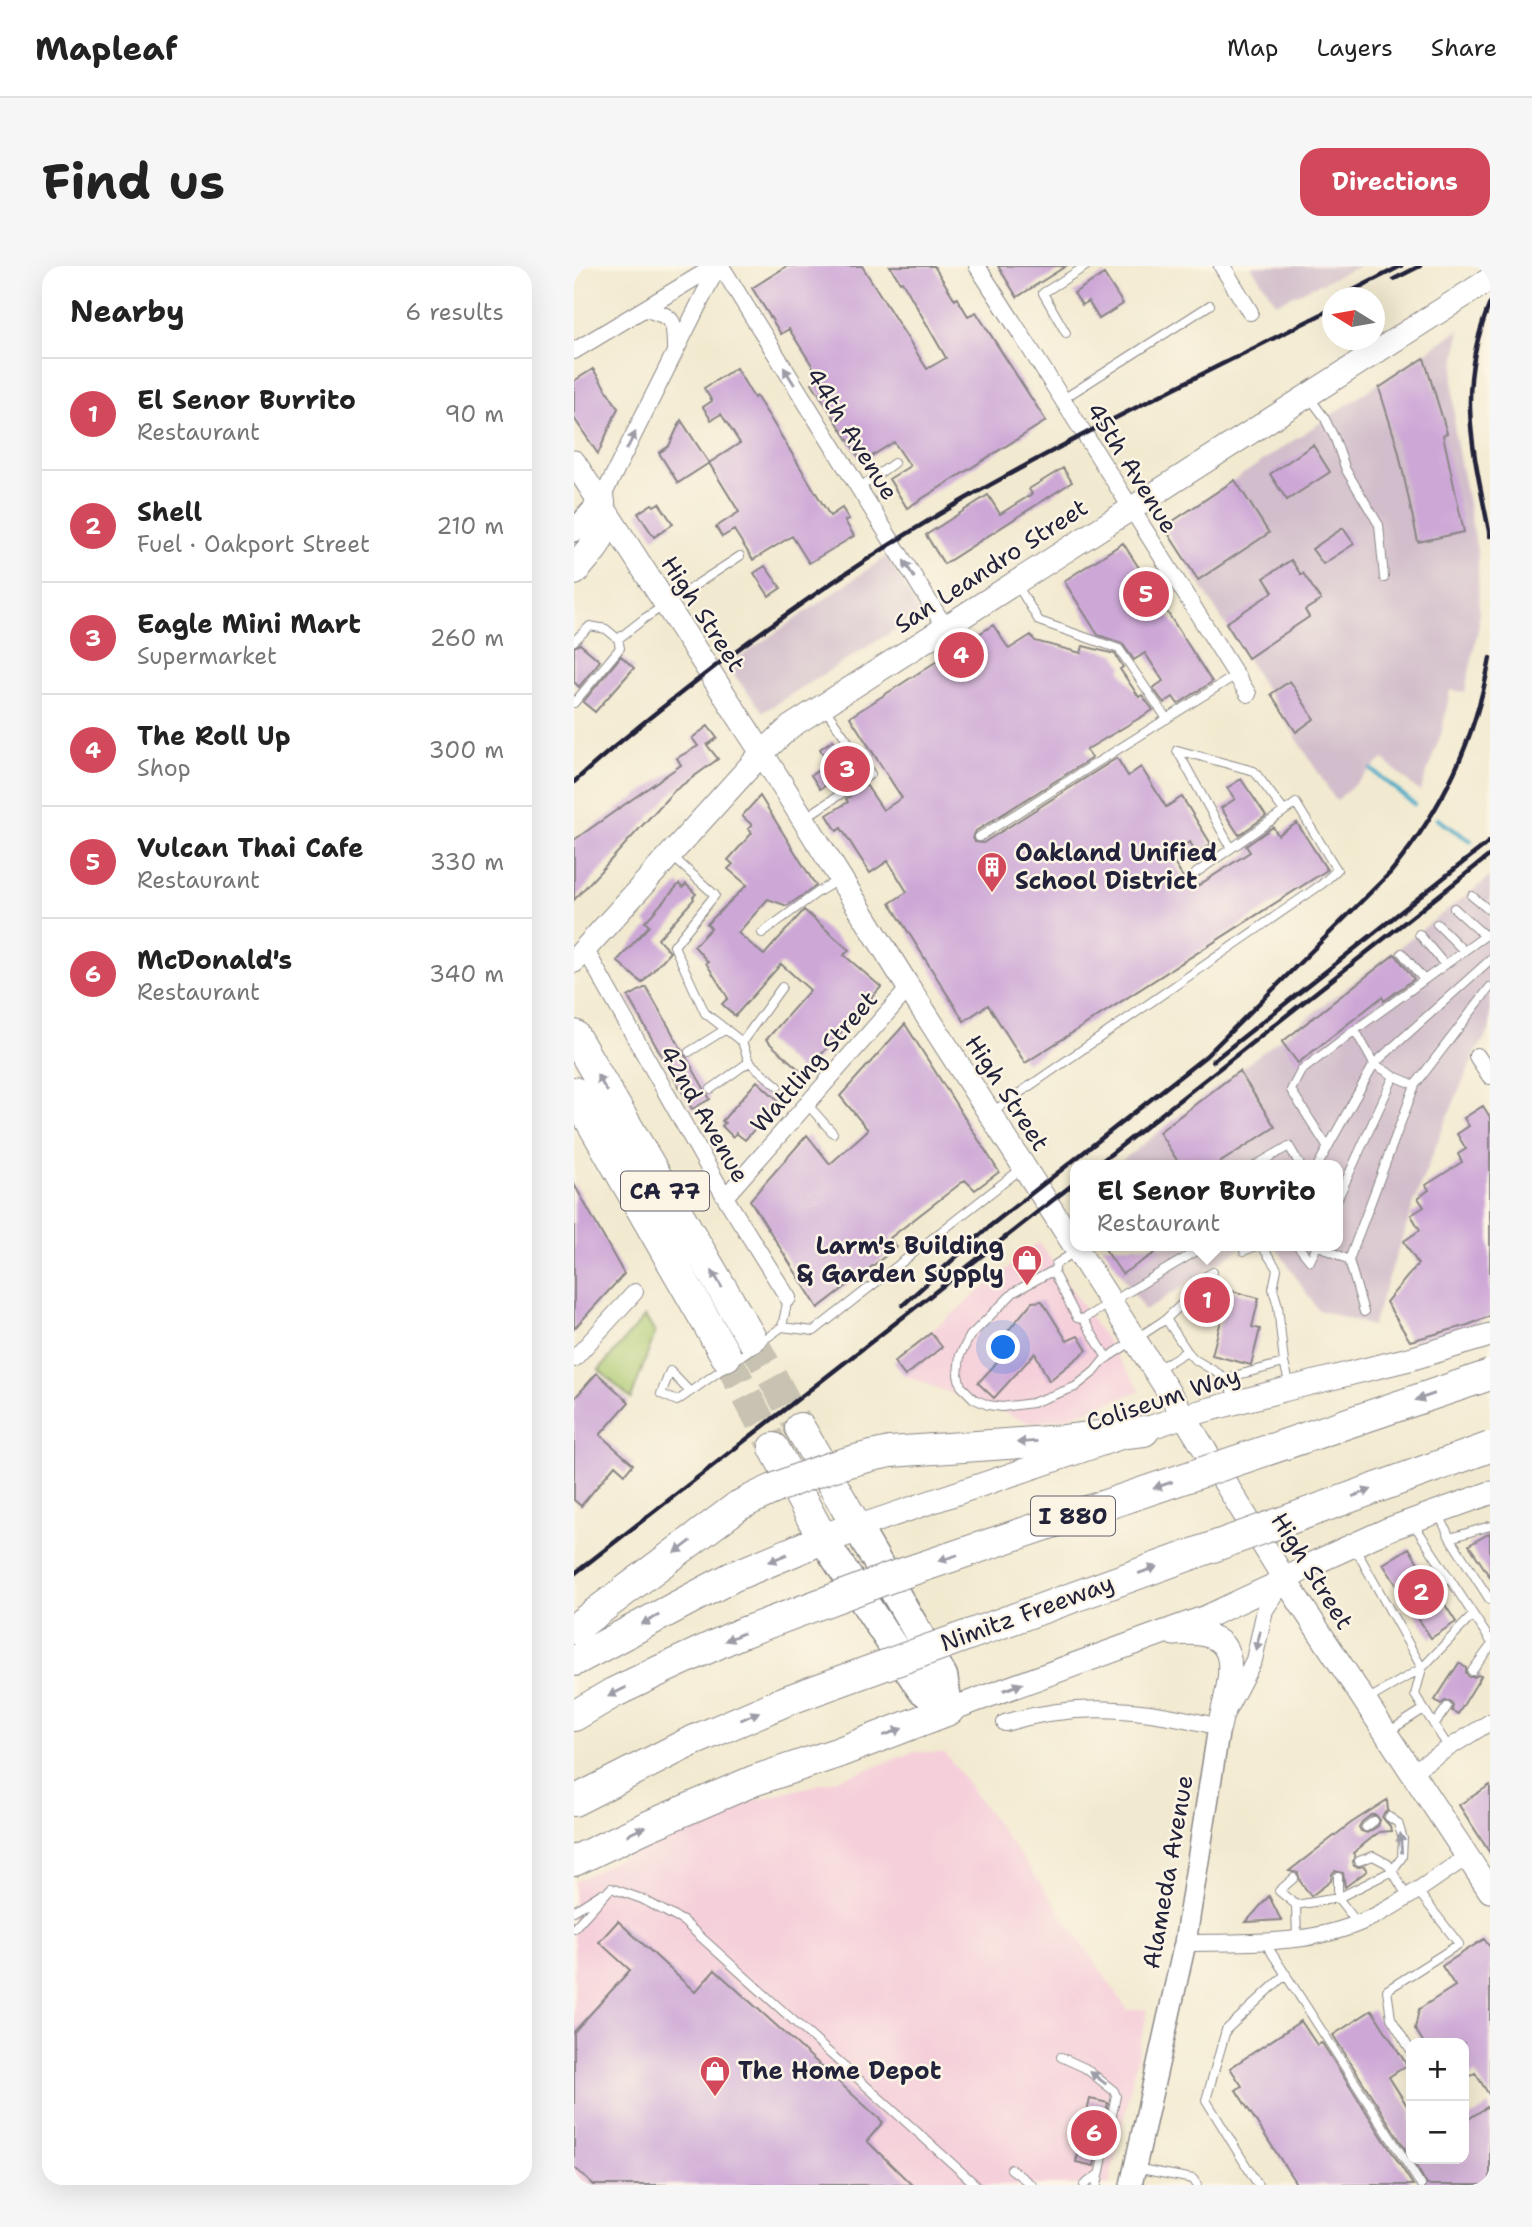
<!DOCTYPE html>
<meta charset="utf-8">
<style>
body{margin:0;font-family:"Shantell Sans",sans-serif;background:#f6f6f6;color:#222}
.controls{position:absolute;right:21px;bottom:21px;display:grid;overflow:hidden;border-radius:14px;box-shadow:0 7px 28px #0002}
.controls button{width:63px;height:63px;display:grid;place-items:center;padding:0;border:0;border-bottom:2px solid #e0e0e0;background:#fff;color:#222;font:35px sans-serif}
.compass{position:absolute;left:748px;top:21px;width:63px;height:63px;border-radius:50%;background:#fff;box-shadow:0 7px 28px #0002;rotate:281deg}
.you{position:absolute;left:430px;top:1082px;width:24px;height:24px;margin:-18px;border:5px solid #fff;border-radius:50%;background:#1a73e8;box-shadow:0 0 0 10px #1a73e833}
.badge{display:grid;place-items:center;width:46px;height:46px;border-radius:50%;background:#d1495b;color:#fff;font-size:23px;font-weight:700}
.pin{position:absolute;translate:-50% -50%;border:4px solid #fff;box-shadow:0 2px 7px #0006}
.popup{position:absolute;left:496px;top:894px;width:273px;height:91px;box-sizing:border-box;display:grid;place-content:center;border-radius:14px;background:#fff;filter:drop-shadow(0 2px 5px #0005);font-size:23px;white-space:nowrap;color:#767676}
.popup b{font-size:26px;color:#222}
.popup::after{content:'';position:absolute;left:50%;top:100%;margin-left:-14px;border:14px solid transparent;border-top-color:#fff}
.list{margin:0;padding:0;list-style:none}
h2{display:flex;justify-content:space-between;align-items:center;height:91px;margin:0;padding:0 28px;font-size:30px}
h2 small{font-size:23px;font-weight:400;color:#767676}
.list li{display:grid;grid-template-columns:46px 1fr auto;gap:21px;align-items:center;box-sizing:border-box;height:112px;padding:0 28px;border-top:2px solid #e0e0e0}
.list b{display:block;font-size:26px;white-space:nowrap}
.list p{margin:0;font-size:23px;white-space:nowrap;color:#767676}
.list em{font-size:23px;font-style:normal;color:#767676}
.map{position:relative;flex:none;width:916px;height:1919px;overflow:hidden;border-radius:21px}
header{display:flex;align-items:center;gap:42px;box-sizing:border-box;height:98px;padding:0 35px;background:#fff;border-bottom:2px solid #e0e0e0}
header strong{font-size:33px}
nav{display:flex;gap:38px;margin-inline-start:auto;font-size:24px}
.intro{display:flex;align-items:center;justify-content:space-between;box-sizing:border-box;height:168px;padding:0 42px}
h1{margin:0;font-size:49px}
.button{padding:18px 32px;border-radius:21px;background:#d1495b;color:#fff;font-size:24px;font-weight:700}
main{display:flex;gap:42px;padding:0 42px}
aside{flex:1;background:#fff;border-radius:21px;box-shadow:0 7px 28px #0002}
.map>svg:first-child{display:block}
.built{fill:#f5cfda}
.industrial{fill:#d1bdcb}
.green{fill:#adcb72;stroke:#687656;stroke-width:2}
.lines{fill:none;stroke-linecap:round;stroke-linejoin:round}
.stream{stroke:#47a9c6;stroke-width:4.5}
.building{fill:#cda8d7;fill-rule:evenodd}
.motorway-tunnel{stroke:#c8c2b2;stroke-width:30;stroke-dasharray:30 15;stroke-linecap:butt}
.service-casing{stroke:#8a8686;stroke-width:10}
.minor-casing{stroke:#8a8686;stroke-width:18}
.tertiary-casing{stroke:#8a8686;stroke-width:24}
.secondary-casing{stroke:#8a8686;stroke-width:25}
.trunk-casing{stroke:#8a8686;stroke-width:31}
.motorway-casing{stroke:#8a8686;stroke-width:32}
.service{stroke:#fff;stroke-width:8}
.minor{stroke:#fff;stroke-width:16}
.tertiary{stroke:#fff;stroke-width:21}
.secondary{stroke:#fff;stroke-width:23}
.trunk{stroke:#fff;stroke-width:28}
.motorway{stroke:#fff;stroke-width:30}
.rail{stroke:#22223b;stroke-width:4.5}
.motorway-bridge-casing{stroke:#8a8686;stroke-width:32;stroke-linecap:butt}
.motorway-bridge{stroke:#fff;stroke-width:30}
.oneway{fill:#9c9ca7}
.labels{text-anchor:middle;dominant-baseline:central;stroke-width:5;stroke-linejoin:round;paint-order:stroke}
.shield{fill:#fcf5e5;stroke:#63616e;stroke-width:2}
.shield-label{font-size:23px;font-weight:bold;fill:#22223b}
.street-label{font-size:24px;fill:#22223b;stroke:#fcf5e5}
.poi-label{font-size:24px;font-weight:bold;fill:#22223b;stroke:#fcf5e5;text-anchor:start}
</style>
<header>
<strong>Mapleaf</strong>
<nav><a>Map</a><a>Layers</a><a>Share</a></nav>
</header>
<div class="intro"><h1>Find us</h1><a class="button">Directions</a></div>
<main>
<aside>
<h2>Nearby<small>6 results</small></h2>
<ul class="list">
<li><span class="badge">1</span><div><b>El Senor Burrito</b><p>Restaurant</p></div><em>90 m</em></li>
<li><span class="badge">2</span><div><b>Shell</b><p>Fuel · Oakport Street</p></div><em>210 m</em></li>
<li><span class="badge">3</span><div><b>Eagle Mini Mart</b><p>Supermarket</p></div><em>260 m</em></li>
<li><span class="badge">4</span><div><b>The Roll Up</b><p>Shop</p></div><em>300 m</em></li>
<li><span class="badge">5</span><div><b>Vulcan Thai Cafe</b><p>Restaurant</p></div><em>330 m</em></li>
<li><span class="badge">6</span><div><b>McDonald's</b><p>Restaurant</p></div><em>340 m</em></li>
</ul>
</aside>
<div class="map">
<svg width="916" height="1919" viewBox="0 0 916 1919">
<rect width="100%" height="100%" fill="#fcf5e5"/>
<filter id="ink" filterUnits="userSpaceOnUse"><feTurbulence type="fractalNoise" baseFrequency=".0143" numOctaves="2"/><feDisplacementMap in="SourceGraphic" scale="14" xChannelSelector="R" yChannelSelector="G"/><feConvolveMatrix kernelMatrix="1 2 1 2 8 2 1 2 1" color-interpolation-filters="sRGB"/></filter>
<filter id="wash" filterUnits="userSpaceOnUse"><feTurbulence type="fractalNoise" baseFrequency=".00686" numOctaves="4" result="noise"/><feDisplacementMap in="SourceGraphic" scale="28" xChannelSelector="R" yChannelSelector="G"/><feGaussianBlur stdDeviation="1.57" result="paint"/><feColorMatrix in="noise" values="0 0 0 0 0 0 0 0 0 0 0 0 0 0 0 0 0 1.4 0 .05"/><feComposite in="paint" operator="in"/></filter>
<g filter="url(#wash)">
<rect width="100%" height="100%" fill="#f2ead0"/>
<path class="built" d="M465 976 567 1125 493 1151 457 1157 331 1110 320 1096Z
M339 1486 371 1487 464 1614 554 1744 574 1743 535 1919H0V1616L115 1557 174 1536 254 1516 301 1501Z"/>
<path class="industrial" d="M677 0H786L702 37Z
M886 63 879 113 881 169 904 290 905 358 891 426 876 424 868 465 846 526 809 493 762 535 590 261Z
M313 290 346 348 189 446 153 400Z
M916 611V763L901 788 874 850 847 917 798 1060 744 1044 701 980H764V899H542Z
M529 980H670L571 1045Z"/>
<path class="green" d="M71 1050 81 1067 57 1133 25 1104Z"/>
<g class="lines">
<path class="stream" d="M798 504 840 538
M863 553 897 575"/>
</g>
<g id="blocks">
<path class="building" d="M213 0H288L353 103 372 92 328 15 326 16 316 0H360L381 34 383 32 394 50 402 46 472 155 333 242 315 213 336 200 320 176 288 196 238 117 246 112 215 63 207 68 178 22Z
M424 0H492L443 31Z
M530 8 549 38 525 53 514 35 508 39 500 27Z
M850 92 873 167 869 169 890 266 844 276 824 183 805 122Z
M162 102 180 132 182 130 195 150 256 250 268 242 275 253 271 255 280 270 235 297 218 270 179 294 160 264 148 271 142 261 165 246 135 197 166 177 147 148 137 154 129 141 138 135 130 122Z
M19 103 44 142 24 188 0 152V115Z
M107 154 135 197 104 217 85 187 95 180Z
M739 179 756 206 713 234 696 208Z
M489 202 498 216 370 298 352 269 414 229 426 248 458 228 455 223Z
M661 214 695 267 624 314 590 261Z
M85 237 99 258 80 271 64 247 78 238 80 240Z
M769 262 780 278 749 298 738 283Z
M549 277 638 416 604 438 599 431 590 437 579 422 589 415 571 387 560 394 548 377 524 369 490 315Z
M717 294 727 309 729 307 747 334 731 344 735 351 674 392 652 357 699 326 690 312Z
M191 300 207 322 195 330 180 307Z
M419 359 435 383 457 369 461 375 507 387 509 380 541 388 549 401 546 403 565 431 568 429 579 444 512 484 518 492 402 565 399 571 401 576 409 577 543 492 554 510 567 501 592 541 608 531 637 578 622 587 616 576 595 589 617 624 676 586 672 580 699 561 704 569 723 557 753 604 451 797 414 739 390 755 316 637 333 626 314 595 296 607 267 562 263 565 253 549 274 536 272 533 292 519 309 544 328 532 276 451Z
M6 378 26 395 5 421 0 416V381Z
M47 390 60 402 21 446 9 436Z
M716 415 740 453 722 466 697 428Z
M134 460 143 472 133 479 144 493 100 525 0 634V574L107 499 103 492 124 480 118 472Z
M259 474 268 487 270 485 285 508 264 522 260 514 246 523 237 509 251 500 249 498 253 495 246 483Z
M667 513 692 550 665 569 647 542 661 533 653 522Z
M186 530 242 620 213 640 194 633 164 667 190 689 230 644 275 684 270 689 307 721 230 808 192 774 236 724 207 698 161 750 148 738 154 732 132 697 134 696 120 680 137 662 133 658 173 619 154 603 159 598 154 594 178 567 174 563 178 559 168 550Z
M105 618 109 622 112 618 122 628 119 631 120 633 84 673 96 686 68 717 43 695 75 660 71 656Z
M821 688 840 713 810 735 808 731 724 797 708 776Z
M72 721 136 833 118 843 54 731Z
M331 758 425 906 401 924 391 914 316 972 323 981 244 1042 176 934 233 869 256 898 294 864 266 830Z
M665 805 701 861 642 899H606L585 866Z
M183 815 205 835 171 874 162 867 159 871 148 860 151 857 148 855Z
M909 840 916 851V1050L894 1059 836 1075 812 1036 844 998 830 975 846 964 837 949 850 941 844 932 855 924 852 919 888 896 884 888 892 883 883 868 895 860 890 852Z
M0 918 50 1008 0 1063Z
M529 980H592L548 1008Z
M630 1018 685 1032 678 1061 686 1063 677 1099 638 1089 648 1051 617 1044 619 1033 626 1021Z
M468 1035 493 1075 504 1070 513 1084 475 1115 461 1087 420 1132 404 1117 428 1091 418 1084 458 1036Z
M357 1067 368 1081 331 1110 320 1096Z
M23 1107 55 1136 26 1169 59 1198 51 1208 41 1199 7 1240 0 1234V1133Z
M916 1267V1311L895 1279Z
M835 1282 854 1313 863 1307 872 1323 864 1328 882 1356 857 1372 809 1298Z
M885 1397 892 1402V1407L895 1411H900L904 1409 907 1410 884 1448 878 1445 879 1439 876 1435H871L867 1438 861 1434Z
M916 1519V1587L885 1539Z
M813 1534 814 1545 810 1547 808 1551 816 1560 817 1565 805 1566 779 1587 781 1590 779 1595 780 1600 785 1601 790 1600 793 1605 771 1621 769 1607 761 1605 758 1608 757 1615 737 1630 726 1615 724 1607 715 1605 777 1557ZM802 1549 806 1554 804 1560 793 1567 787 1565 785 1561 788 1556 797 1549Z
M695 1630 707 1654 672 1656Z
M44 1655 121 1726 141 1704 309 1856 293 1875 338 1919H19L0 1901V1766L56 1704 25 1676Z
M910 1673 916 1681V1830L901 1807 890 1815V1777H850L841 1763 845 1743 881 1720 868 1700Z
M798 1744 833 1799 815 1811 837 1846V1892L759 1769Z
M727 1755 743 1779 748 1777 839 1919H723L662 1824 668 1820 656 1802Z
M516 1833 534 1837 520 1900 502 1896Z
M916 1839V1919H853L838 1893H890V1856Z"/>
</g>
</g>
<g filter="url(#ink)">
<use href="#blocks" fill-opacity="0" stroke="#8a8686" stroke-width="2"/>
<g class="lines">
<path class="motorway-tunnel" d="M177 1072 226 1162
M152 1090 200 1182"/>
<g class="service-casing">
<path id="service" d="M492 67 469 27 512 0
M736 132 750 151 761 173 772 204 805 259 810 312
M489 133 636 39
M285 222 320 197
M442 317 465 355 545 383 593 453
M44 373 71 352 166 290
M0 375 16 360 32 363 44 373 46 382 0 437
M232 551 297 508 251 443
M405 571 662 409
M657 582 603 484 680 505 710 545
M99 591 141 629 100 680 131 747 168 776 208 721
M898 630 916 645
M880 642 911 670
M863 658 890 685
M188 667 244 626 264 614
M845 668 871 699
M828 687 850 714
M781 764 915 667 916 669
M168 776 175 796 204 820
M115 786 152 763
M841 819 916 721
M137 823 175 796
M233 838 259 867
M418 846 748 618 763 604 722 537 622 607
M754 882 717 824 727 805 781 764 800 798 916 694
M682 899 715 880 726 899
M744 899 800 798 820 810 764 932
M688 980 703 1003 699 1023 704 1040 710 1097
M724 980 736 995 743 980
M745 980 775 994 841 819 820 810
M502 985 482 998 480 1008 503 1052 509 1053 631 980
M670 985 682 980
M775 994 790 1046
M480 1004 440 1026 396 1070 386 1089 384 1109 387 1120 400 1133 414 1139 428 1141 458 1137 501 1121 521 1105 530 1094 592 1053 613 1085
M509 1053 533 1092
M592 1053 610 1036 621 1016 639 1006
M208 1061 240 1065 447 903
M582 1104 613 1085 620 1093 652 1112
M116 1126 96 1105 87 1128 103 1135 208 1061 214 1032
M661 1134 652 1112 710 1097 716 1119
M864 1246 876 1272
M839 1257 916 1374
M916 1260 876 1272 916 1334
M781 1282 848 1402 841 1429 875 1482
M898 1405 916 1381
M793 1434 848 1402 899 1349
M860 1459 873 1441
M814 1466 850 1443
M792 1561 800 1555
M785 1595 799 1590 814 1598 833 1630
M764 1611V1632L784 1658
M720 1612 705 1625 722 1639 764 1632 818 1605 828 1591 829 1573 824 1557 815 1551
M37 1622 68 1633 109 1655 402 1919
M722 1639 723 1673
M0 1645 28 1627
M0 1662 37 1622
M690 1675 847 1919
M837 1785 817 1752 813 1724 885 1678 843 1624
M487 1791 511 1802 540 1825 542 1830 523 1919
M561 1902 619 1913 623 1919
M437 1903 458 1919
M510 1919 525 1908
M684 1919 632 1834 652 1764 712 1708"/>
</g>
<g class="minor-casing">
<path id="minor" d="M147 0 371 361
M403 0C495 142 584 285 674 428
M648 0 676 46
M72 43C101 51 101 55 101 84
M0 85 141 0
M26 236 144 0
M11 683 151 931 214 1032
M903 790 916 810
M151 931 335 722
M0 1093 61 1026
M431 1457C505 1435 571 1442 645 1461L680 1394 691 1344 710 1316
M837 1506 916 1456
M611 1677C671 1676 736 1680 792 1654 828 1638 860 1612 893 1591"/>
</g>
<g class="tertiary-casing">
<path id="tertiary" d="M0 265 26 236
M557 1919 611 1677 645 1461"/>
</g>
<g class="secondary-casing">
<path id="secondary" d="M0 196 188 487 335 722 610 1150 711 1314 916 1625
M0 695 188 487 216 461 916 13
M283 1261 610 1150 717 1122 839 1092 916 1069
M600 1368C676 1360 656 1412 645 1461
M375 1444 632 1351 711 1314 740 1297 815 1263 916 1227"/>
</g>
<g class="trunk-casing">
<path id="trunk" d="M283 1261 369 1410 375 1444
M249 1273 347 1423 375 1444"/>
</g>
<g class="motorway-casing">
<path id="motorway" d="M0 304 19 282 27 267 26 236
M0 769 177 1072
M0 826 152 1090
M200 1182 249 1273
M316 1186 490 1174 570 1165
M0 1363 164 1240
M0 1395 158 1311 249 1273 283 1261 226 1162
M0 1450 39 1427 87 1404
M0 1535 114 1477
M0 1595 72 1561 179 1515 263 1487 375 1444"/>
</g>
<use href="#service" class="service"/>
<use href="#minor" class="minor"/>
<use href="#tertiary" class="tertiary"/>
<use href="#secondary" class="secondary"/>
<use href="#trunk" class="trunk"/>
<use href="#motorway" class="motorway"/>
<path class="rail" d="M820 13 846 0
M764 32 827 0
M916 37C881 123 899 183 916 270
M0 516C47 473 98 434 148 395 226 337 306 282 391 233 511 165 635 105 758 43
M639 795 916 575
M523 899 916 589
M329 1039 416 960 632 790 816 607C869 543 901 474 916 392
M0 1308 502 916"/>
<g class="motorway-bridge-casing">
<path id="motorway-bridge" d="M164 1240C215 1214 261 1197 316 1186
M87 1404 165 1368 318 1311 916 1109
M114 1477 214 1434 916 1181"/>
</g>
<use href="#motorway-bridge" class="motorway-bridge"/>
</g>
<defs><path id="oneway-solid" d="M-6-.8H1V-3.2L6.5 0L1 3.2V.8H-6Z" transform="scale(1.75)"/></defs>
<g class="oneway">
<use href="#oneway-solid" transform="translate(215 110) rotate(-122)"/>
<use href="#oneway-solid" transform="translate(57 175) rotate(-63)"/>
<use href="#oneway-solid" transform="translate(335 303) rotate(-122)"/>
<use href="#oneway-solid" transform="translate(28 817) rotate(-120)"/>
<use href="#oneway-solid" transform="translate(143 1013) rotate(-120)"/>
<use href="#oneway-solid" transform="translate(851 1131) rotate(161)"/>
<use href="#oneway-solid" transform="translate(453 1176) rotate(177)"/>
<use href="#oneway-solid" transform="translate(589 1219) rotate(161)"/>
<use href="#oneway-solid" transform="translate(788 1227) rotate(-20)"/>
<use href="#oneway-solid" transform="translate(109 1281) rotate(143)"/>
<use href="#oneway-solid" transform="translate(204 1292) rotate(157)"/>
<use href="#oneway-solid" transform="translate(374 1292) rotate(162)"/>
<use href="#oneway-solid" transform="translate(574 1304) rotate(-20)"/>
<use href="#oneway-solid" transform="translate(76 1354) rotate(152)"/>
<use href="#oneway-solid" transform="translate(160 1371) rotate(157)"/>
<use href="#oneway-solid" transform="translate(684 1375) rotate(103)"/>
<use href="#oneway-solid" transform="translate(439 1421) rotate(-20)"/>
<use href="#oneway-solid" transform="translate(43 1426) rotate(153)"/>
<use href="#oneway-solid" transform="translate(176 1450) rotate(-24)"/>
<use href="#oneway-solid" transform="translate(319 1466) rotate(-21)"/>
<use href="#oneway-solid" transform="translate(62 1565) rotate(-25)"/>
<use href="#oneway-solid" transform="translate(827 1577) rotate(-94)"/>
<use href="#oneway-solid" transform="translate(524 1812) rotate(-142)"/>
</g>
</g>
<defs>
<g id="building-pin" transform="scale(1.575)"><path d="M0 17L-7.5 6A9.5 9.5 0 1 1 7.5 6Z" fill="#d1495b" stroke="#fcf5e5"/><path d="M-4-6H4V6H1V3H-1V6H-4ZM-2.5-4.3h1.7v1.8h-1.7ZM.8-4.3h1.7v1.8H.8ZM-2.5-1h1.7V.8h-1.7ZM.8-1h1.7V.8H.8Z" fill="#fff"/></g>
<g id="shop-pin" transform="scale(1.575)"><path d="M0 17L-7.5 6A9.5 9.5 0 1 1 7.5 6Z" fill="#d1495b" stroke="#fcf5e5"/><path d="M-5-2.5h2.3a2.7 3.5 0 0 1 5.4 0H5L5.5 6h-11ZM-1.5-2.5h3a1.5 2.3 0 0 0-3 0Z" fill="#fff"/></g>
</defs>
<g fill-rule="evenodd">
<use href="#building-pin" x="418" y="601"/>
<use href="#shop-pin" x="453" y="994"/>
<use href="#shop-pin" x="141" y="1805"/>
</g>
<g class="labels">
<g class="shield">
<rect x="47" y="905.5" width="88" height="39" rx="5"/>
<rect x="457" y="1230.5" width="84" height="39" rx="5"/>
</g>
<g class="shield-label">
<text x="91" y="925">CA 77</text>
<text x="499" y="1250">I 880</text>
</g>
<g class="street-label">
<text transform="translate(278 168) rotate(58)">44th Avenue</text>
<text transform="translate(558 202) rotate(58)">45th Avenue</text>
<text transform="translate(417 300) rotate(-33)">San Leandro Street</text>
<text transform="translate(129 348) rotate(57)">High Street</text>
<text transform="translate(240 796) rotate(-49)">Wattling Street</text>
<text transform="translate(433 827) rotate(57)">High Street</text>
<text transform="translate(130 848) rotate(60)">42nd Avenue</text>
<text transform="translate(589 1133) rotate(-18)">Coliseum Way</text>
<text transform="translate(738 1305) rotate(58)">High Street</text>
<text transform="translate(453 1347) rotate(-20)">Nimitz Freeway</text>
<text transform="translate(594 1606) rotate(-80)">Alameda Avenue</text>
</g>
<g class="poi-label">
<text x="441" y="587">Oakland Unified<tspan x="441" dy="28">School District</tspan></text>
<text x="430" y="980" text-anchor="end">Larm's Building<tspan x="430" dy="28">&amp; Garden Supply</tspan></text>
<text x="164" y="1805">The Home Depot</text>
</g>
</g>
</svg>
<div class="controls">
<button>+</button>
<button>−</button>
</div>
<svg class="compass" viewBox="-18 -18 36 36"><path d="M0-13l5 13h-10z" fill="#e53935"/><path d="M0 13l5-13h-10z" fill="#767676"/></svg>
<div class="you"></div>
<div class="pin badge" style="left:633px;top:1034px">1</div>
<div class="popup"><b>El Senor Burrito</b>Restaurant</div>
<div class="pin badge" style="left:847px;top:1326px">2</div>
<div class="pin badge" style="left:273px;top:503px">3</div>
<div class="pin badge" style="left:387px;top:389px">4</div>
<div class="pin badge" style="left:572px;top:328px">5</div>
<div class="pin badge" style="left:520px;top:1867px">6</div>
</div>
</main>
